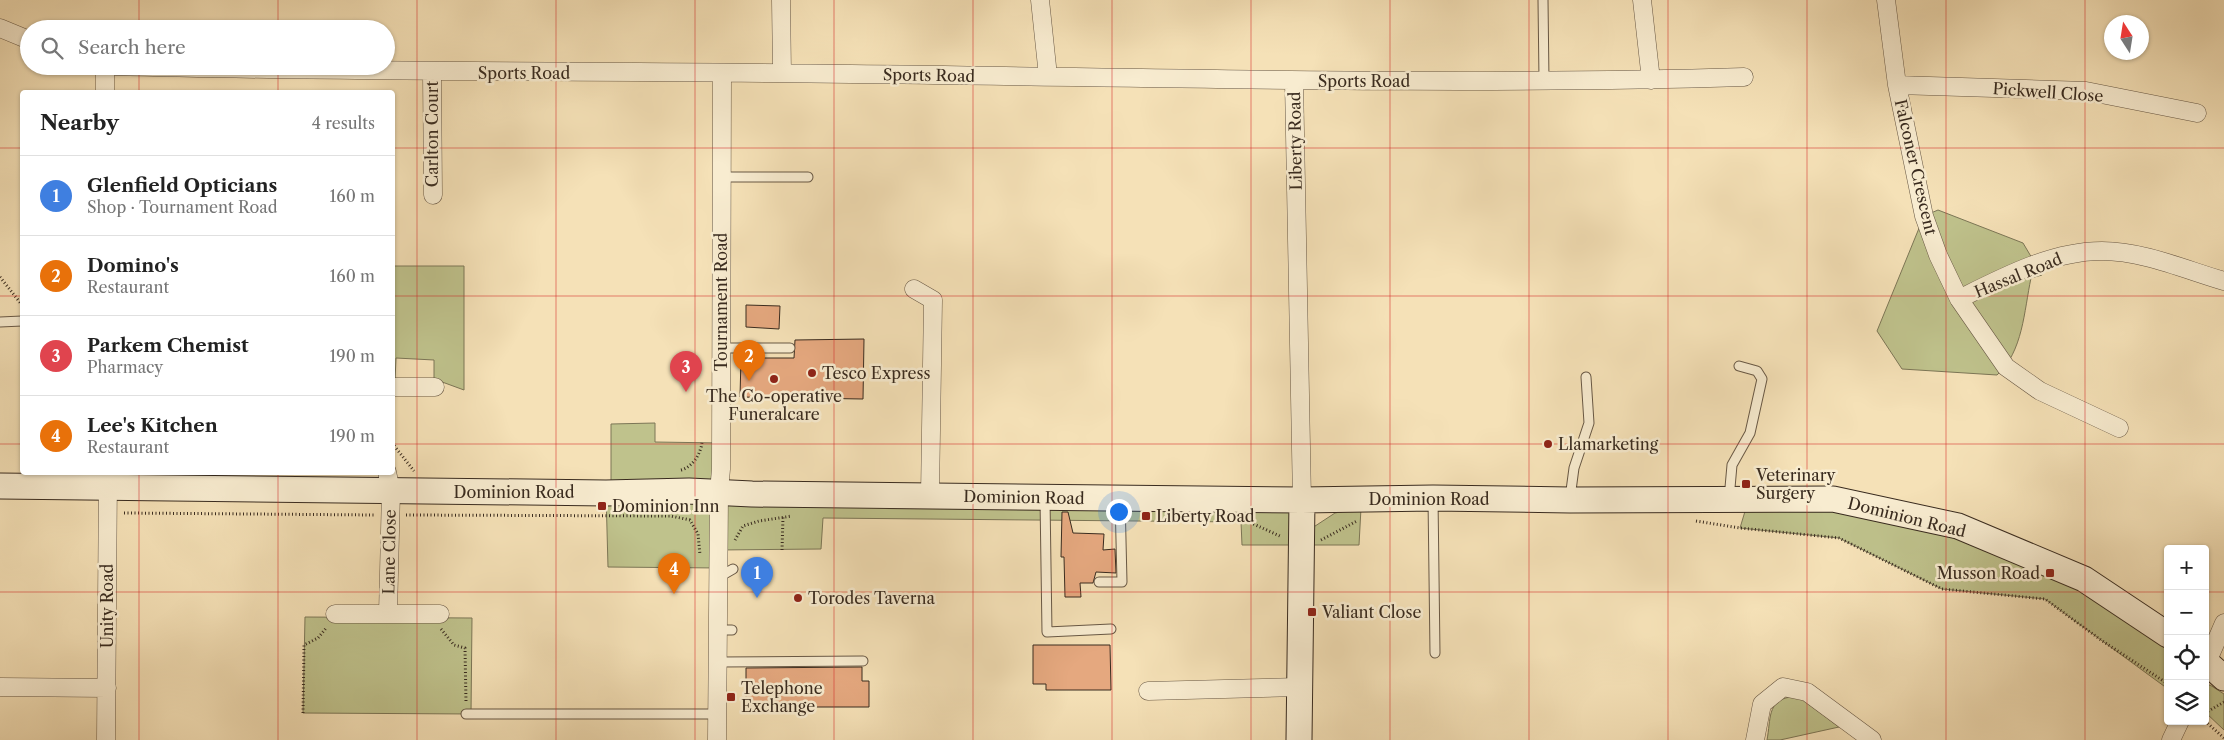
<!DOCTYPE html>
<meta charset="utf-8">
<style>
body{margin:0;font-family:"Libre Caslon Text",serif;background:#f2f2f2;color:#222}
.controls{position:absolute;right:15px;bottom:15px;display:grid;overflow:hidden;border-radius:5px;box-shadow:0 1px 4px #0004}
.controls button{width:45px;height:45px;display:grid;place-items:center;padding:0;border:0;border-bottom:1px solid #e0e0e0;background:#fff;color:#222;font:25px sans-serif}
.compass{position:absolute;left:2104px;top:15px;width:45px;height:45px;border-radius:50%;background:#fff;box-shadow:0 1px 4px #0004;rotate:348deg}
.you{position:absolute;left:1118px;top:511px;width:18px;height:18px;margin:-12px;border:4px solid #fff;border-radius:50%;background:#1a73e8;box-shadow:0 0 0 8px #1a73e833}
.badge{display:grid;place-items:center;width:32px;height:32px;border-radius:50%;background:#7c3aed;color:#fff;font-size:16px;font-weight:700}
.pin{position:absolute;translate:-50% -41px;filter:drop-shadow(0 1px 2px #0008)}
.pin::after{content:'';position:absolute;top:26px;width:18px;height:15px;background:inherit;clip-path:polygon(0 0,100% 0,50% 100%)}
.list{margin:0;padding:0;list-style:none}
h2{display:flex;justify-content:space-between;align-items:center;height:65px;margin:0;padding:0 20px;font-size:21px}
h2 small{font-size:16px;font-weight:400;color:#767676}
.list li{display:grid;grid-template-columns:32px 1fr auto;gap:15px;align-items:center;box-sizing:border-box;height:80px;padding:0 20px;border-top:1px solid #e0e0e0}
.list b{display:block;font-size:19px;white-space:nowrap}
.list p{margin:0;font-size:16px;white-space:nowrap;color:#767676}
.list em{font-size:16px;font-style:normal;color:#767676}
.icon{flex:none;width:28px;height:28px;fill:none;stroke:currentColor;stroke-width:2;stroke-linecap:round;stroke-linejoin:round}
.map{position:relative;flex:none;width:2224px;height:740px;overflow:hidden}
.search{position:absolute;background:#fff;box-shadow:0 1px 4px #0004;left:20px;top:20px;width:375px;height:55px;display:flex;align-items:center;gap:12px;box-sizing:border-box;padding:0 18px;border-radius:28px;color:#767676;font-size:19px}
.panel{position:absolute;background:#fff;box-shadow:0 1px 4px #0004;left:20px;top:90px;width:375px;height:385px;border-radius:5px}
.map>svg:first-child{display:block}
.green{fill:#bfc28c;stroke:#7c7656}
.building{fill:#e5a87f;stroke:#392b1f}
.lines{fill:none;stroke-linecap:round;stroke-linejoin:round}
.lane-casing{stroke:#685845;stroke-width:11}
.street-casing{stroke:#685845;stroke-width:19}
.secondary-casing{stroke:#392b1f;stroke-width:27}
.path{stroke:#392b1f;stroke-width:3;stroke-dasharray:1 2.5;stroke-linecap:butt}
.lane{stroke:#f8ecd0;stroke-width:9}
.street{stroke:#f8ecd0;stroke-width:18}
.secondary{stroke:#f8ecd0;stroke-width:25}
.grid{fill:none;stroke:#d62828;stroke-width:1;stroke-opacity:0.55}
.poi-dot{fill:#8f2418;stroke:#f8ecd0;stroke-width:2}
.labels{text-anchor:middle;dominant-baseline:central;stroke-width:5;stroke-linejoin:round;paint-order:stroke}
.street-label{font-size:16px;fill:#392b1f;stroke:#f8ecd0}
.poi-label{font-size:16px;fill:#392b1f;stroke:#f8ecd0;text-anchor:start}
</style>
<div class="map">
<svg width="2224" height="740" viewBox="0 0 2224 740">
<rect width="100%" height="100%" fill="#f5e1b7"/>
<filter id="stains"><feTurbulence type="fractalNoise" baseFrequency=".004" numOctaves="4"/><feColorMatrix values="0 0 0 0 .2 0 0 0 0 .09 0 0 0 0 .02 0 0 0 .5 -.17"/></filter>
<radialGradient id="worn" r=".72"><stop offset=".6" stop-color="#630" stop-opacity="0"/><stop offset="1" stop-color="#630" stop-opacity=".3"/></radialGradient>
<path class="green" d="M1938 210 2023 243 2042 275 2031 278C2024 311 2023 352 1997 375L1902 369 1877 331 1924 216Z
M393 266H464V390L434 379V360L396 358 395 381H393Z
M655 423V442L721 443 719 492 1302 500 1306 532 1335 513 1361 508 1359 545H1242L1241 522 823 518 821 549 719 550V568L608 567 606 493 611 492V424Z
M1749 498 1958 526 2168 635V689L2045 599 1942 589 1839 538 1740 528Z
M305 617 472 618 471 714 303 713Z
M2210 685 2224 694V730L2205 712V686Z
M1790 697 1802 699 1839 727 1780 740H1767C1771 719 1767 701 1790 697Z"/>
<path class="building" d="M746 305 780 306 779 329 746 327Z
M864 339 863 399 740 397 741 358H794L795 340Z
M1062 512H1068L1073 533 1104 534 1103 550 1115 549 1116 573 1096 572 1093 583H1080L1081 597H1065L1064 557H1061Z
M1033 645H1110L1111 690H1046V684H1033Z
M862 667V681H869V707H768V713H746V668Z"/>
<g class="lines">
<g class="lane-casing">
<path id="lane" d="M1543 0 1544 80
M721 177H808
M0 322 22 321
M721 348H790
M1433 498 1435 653
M1570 498 1574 468 1589 423 1586 377
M1045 499 1047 632 1111 629
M1729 499 1732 465 1750 433 1762 379 1757 371 1739 366
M719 577 733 569
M1099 582H1122L1120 498
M719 630H732
M719 662 863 661
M466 714H717"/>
</g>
<g class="street-casing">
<path id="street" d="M781 0 782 73
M1040 0 1048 76
M1642 0 1651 80
M1886 0 1897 85 1924 216 1938 255 1959 299 2006 367 2040 391 2119 428
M0 28 29 40
M105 66V92
M114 66C360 73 606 70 851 74 1149 77 1447 86 1744 77
M432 72 433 195
M1294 81 1302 500
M1897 85 2086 91 2197 113
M914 289 933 300 930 495
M1959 299C2003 277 2052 251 2102 251 2143 251 2186 270 2224 281
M392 387H435
M387 472 391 491 388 614
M335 614H440
M2205 667 2224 623
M0 687 107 688
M1148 691 1300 687
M106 740 108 472
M717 740 719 492 721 469 722 74
M1755 740 1762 704 1783 687 1807 692 1872 740
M2171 740 2180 721"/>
</g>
<g class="secondary-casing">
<path id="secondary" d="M0 486 606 493 689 491 752 494 1302 500 1433 498 1570 500 1833 499 1958 526 2084 579 2168 635
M2205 661 2224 678
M1299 740 1302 500"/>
</g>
<path class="path" d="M0 277 22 305
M392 443 414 471
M681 470C693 467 701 453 702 442
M124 513 375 515
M406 515 671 516 690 520 698 534 700 555
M1247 521 1282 537
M1696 521 1740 528 1839 538 1942 589 2045 599 2101 640 2168 684
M735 540 743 526 759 521 792 516
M1321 540 1357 521
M782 550 783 517
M441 629 454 645 465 648 466 702
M303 713 304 645 318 638 327 627
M2205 713 2224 702
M2205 721 2224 738"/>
<use href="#lane" class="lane"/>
<use href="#street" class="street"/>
<use href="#secondary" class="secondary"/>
</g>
<path class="grid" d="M139 0V29M278 0V29M417 0V740M556 0V740M695 0V740M834 0V740M973 0V740M1112 0V740M1251 0V740M1390 0V740M1529 0V740M1668 0V740M1807 0V740M1946 0V740M2085 0V740M139 66V92M278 66V92M0 148H22M392 148H2224M0 296H22M392 296H2224M0 444H22M392 444H2224M139 472V740M278 472V740M0 592H2168M2205 592H2224"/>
<g class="poi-dot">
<circle cx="812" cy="373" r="5"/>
<circle cx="774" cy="379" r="5"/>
<circle cx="1548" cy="444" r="5"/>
<rect x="1741" y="479" width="10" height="10" rx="2.5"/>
<rect x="597" y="501" width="10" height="10" rx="2.5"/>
<rect x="1141" y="511" width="10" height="10" rx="2.5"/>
<rect x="2045" y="568" width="10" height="10" rx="2.5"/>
<circle cx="798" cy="598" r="5"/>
<rect x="1307" y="607" width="10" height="10" rx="2.5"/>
<rect x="726" y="692" width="10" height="10" rx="2.5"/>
</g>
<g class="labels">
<g class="street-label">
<text x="524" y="73">Sports Road</text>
<text transform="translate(929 75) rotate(1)">Sports Road</text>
<text x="1364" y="81">Sports Road</text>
<text transform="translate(2048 92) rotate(4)">Pickwell Close</text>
<text transform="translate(432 134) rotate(-90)">Carlton Court</text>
<text transform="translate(1295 141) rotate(-91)">Liberty Road</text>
<text transform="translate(1916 167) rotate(77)">Falconer Crescent</text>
<text transform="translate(2018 275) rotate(-22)">Hassal Road</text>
<text transform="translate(721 302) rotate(-90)">Tournament Road</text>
<text x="514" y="492">Dominion Road</text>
<text transform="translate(1024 497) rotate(1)">Dominion Road</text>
<text x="1429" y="499">Dominion Road</text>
<text transform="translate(1907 517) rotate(14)">Dominion Road</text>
<text transform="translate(389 552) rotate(-89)">Lane Close</text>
<text transform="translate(107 606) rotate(-90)">Unity Road</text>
</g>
<g class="poi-label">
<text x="822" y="373">Tesco Express</text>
<text x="774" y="396" text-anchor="middle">The Co-operative<tspan x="774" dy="18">Funeralcare</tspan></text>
<text x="1558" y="444">Llamarketing</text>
<text x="1756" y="475">Veterinary<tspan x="1756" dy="18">Surgery</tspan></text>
<text x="612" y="506">Dominion Inn</text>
<text x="1156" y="516">Liberty Road</text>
<text x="2040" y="573" text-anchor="end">Musson Road</text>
<text x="808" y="598">Torodes Taverna</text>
<text x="1322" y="612">Valiant Close</text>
<text x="741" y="688">Telephone<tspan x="741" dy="18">Exchange</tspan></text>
</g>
</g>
<rect width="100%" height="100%" filter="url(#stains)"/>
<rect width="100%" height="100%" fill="url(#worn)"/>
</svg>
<div class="controls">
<button>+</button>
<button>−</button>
<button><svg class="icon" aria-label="locate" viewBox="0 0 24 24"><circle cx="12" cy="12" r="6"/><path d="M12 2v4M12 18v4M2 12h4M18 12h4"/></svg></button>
<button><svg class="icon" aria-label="layers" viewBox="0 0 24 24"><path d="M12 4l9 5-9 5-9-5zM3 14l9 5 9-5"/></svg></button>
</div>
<svg class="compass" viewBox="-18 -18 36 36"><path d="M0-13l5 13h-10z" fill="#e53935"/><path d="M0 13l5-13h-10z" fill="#767676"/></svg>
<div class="you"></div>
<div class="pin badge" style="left:757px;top:598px;background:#3f7fe0">1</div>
<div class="pin badge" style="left:749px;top:381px;background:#e8710a">2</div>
<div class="pin badge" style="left:686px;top:392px;background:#e0444e">3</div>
<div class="pin badge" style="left:674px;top:594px;background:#e8710a">4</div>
<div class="search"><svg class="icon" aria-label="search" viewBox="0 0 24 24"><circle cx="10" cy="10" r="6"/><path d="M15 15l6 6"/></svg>Search here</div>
<section class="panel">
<h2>Nearby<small>4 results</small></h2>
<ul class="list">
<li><span class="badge" style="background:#3f7fe0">1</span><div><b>Glenfield Opticians</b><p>Shop · Tournament Road</p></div><em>160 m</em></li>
<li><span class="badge" style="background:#e8710a">2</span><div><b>Domino's</b><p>Restaurant</p></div><em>160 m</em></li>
<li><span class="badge" style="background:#e0444e">3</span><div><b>Parkem Chemist</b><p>Pharmacy</p></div><em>190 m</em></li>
<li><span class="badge" style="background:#e8710a">4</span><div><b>Lee's Kitchen</b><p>Restaurant</p></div><em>190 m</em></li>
</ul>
</section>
</div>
